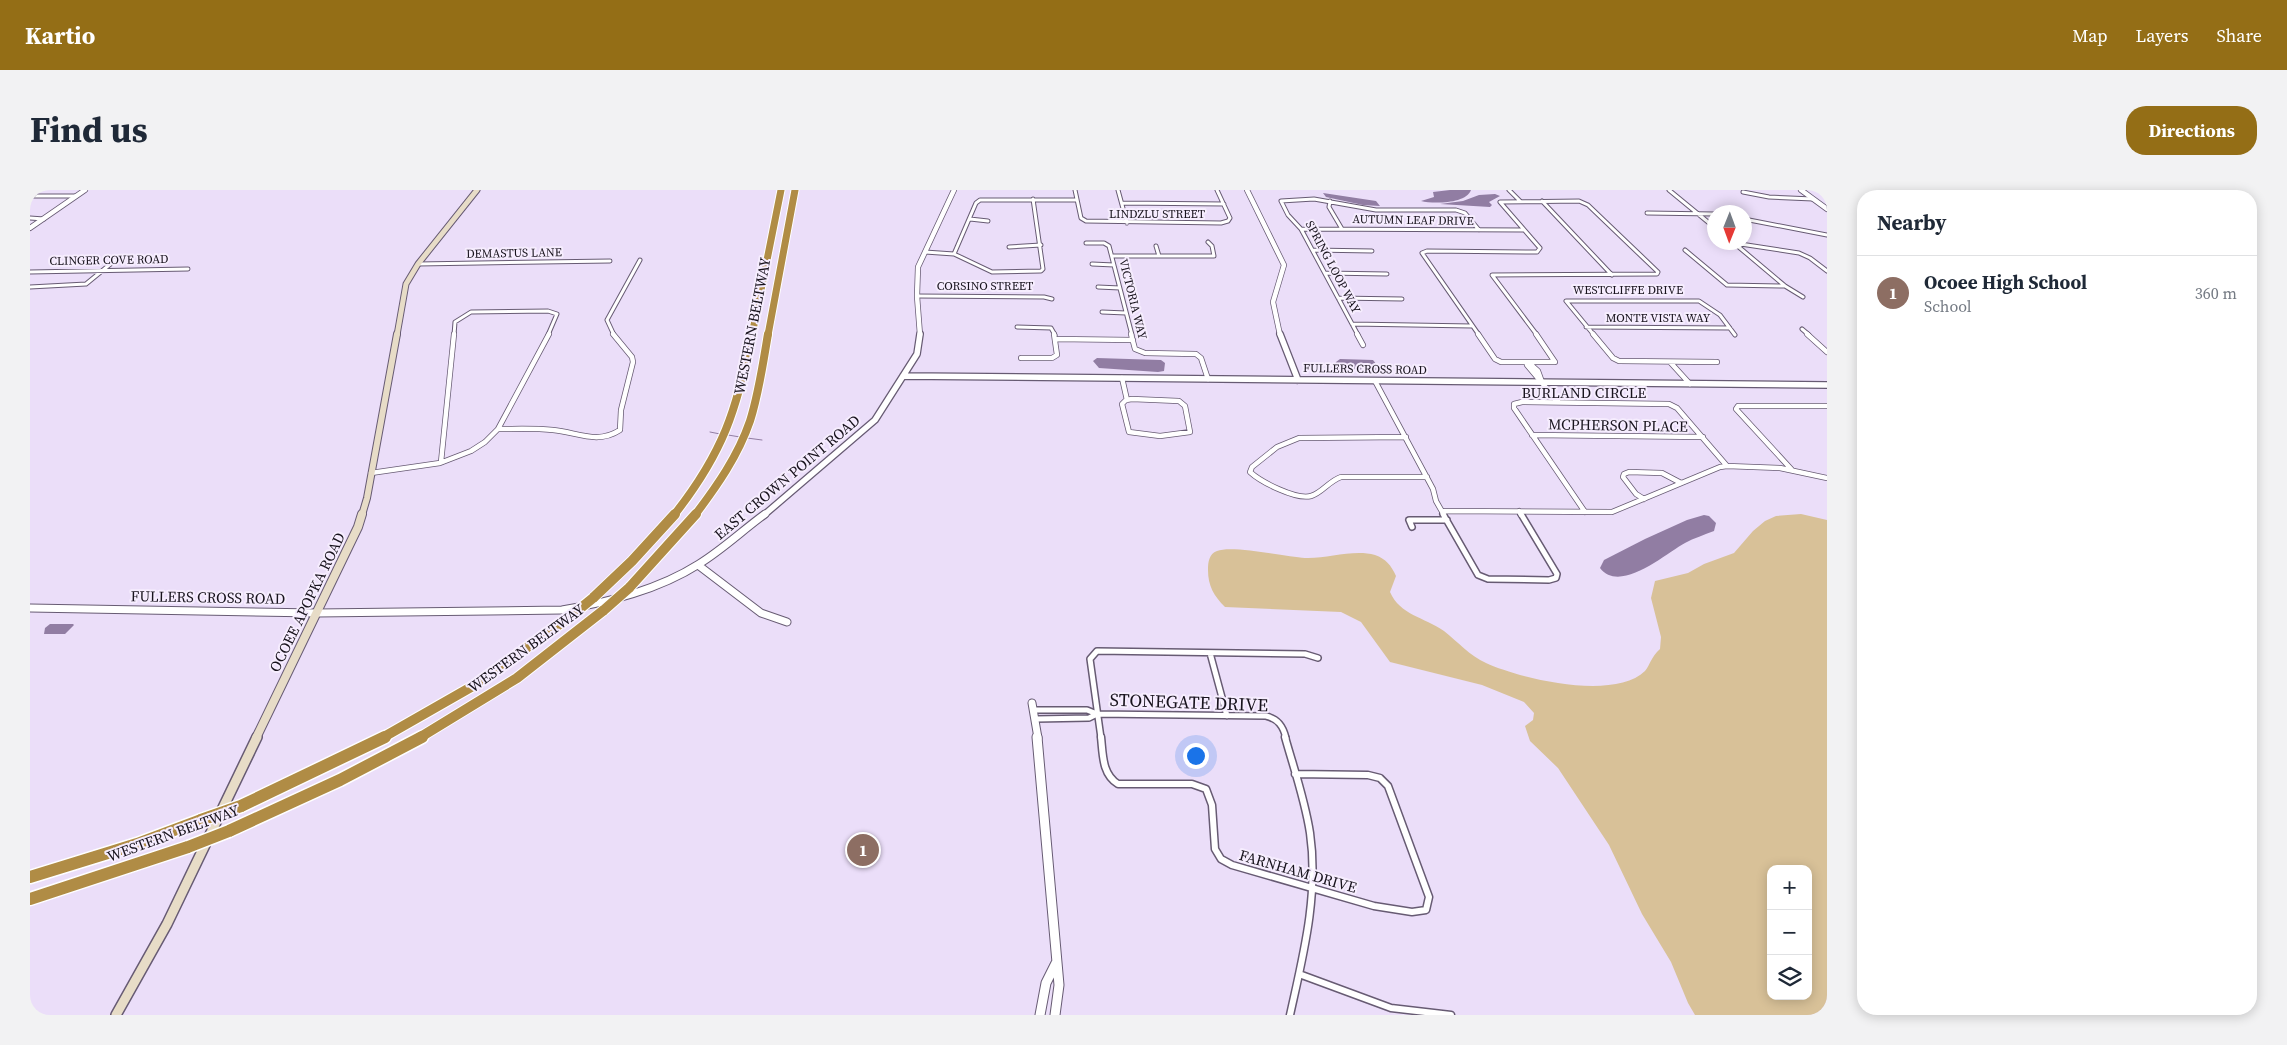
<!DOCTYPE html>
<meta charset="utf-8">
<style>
body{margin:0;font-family:"Source Serif 4",serif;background:#f2f2f3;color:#1f2937}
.controls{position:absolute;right:15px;bottom:15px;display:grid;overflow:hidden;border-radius:10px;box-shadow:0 2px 12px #0003}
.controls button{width:45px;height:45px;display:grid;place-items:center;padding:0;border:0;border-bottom:1px solid #e0e1e3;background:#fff;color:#1f2937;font:25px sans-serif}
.compass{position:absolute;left:1677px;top:15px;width:45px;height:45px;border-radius:50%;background:#fff;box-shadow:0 2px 12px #0003;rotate:181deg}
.you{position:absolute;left:1165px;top:565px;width:18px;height:18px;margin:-12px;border:4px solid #fff;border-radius:50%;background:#1a73e8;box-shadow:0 0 0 8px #1a73e833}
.badge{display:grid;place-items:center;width:32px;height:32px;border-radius:50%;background:#946e16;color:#fff;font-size:16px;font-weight:700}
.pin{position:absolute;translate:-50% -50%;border:2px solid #fff;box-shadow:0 1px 5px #0006}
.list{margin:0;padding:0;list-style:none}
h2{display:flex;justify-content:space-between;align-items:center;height:65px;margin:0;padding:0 20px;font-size:21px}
h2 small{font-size:16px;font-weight:400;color:#747a83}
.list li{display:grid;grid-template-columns:32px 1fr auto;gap:15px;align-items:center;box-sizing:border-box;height:75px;padding:0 20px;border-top:1px solid #e0e1e3}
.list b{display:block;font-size:19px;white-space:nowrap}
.list p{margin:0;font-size:16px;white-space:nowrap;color:#747a83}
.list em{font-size:16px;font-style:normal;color:#747a83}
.icon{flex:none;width:28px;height:28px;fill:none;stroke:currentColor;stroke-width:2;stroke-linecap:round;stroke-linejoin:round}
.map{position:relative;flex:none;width:1797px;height:825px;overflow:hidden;border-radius:20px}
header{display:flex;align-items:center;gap:30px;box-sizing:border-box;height:70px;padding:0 25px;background:#946e16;color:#fff}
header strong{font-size:24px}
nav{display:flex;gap:28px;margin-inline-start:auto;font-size:18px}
.intro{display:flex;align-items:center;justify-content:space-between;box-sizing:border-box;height:120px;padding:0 30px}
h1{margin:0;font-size:35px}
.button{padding:12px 22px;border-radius:20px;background:#946e16;color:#fff;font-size:18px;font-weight:700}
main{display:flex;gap:30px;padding:0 30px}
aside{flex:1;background:#fff;border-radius:20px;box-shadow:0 2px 12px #0003}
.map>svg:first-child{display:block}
.green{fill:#d8c198;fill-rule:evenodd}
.water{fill:#917da3}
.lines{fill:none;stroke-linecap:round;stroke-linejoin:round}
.stream{stroke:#917da3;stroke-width:1}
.minor-far3-casing{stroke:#675b73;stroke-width:5}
.minor-far2-casing{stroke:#675b73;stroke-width:6}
.minor-far1-casing{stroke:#675b73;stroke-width:8}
.minor-casing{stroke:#675b73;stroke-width:9}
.tertiary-far3-casing{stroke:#675b73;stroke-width:6}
.tertiary-far2-casing{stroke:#675b73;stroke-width:8}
.tertiary-far1-casing{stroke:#675b73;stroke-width:9}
.tertiary-casing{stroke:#675b73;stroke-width:11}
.secondary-far3-casing{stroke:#675b73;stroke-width:7}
.secondary-far2-casing{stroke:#675b73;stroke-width:8}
.secondary-far1-casing{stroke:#675b73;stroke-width:10}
.secondary-casing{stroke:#675b73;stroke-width:12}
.motorway-far3-casing{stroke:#fff;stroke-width:9}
.motorway-far2-casing{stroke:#fff;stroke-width:10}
.motorway-far1-casing{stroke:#fff;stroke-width:12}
.motorway-casing{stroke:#fff;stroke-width:15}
.minor-far3{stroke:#fff;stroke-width:3}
.minor-far2{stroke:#fff;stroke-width:4.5}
.minor-far1{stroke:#fff;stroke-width:5}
.minor{stroke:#fff;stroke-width:6}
.tertiary-far3{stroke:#fff;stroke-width:4.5}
.tertiary-far2{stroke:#fff;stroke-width:5.5}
.tertiary-far1{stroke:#fff;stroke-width:7}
.tertiary{stroke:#fff;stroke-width:9}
.secondary-far3{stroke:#e7dcc7;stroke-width:5}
.secondary-far2{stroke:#e7dcc7;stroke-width:6}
.secondary-far1{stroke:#e7dcc7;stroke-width:8}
.secondary{stroke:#e7dcc7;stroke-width:9}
.motorway-far3{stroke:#b08c45;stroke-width:7}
.motorway-far2{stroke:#b08c45;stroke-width:8}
.motorway-far1{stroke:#b08c45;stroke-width:10}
.motorway{stroke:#b08c45;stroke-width:12}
.motorway-bridge-far1-casing{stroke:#fff;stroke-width:12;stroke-linecap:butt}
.motorway-bridge-casing{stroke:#fff;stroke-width:15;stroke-linecap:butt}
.motorway-bridge-far1{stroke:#b08c45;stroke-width:10}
.motorway-bridge{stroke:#b08c45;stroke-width:12}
.labels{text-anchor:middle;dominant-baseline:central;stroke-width:4;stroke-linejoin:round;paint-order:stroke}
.far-street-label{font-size:12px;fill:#18131d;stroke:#f6edfe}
.street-label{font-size:15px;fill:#18131d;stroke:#f6edfe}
.near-street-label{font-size:18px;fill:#18131d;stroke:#f6edfe}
</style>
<header>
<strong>Kartio</strong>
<nav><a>Map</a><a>Layers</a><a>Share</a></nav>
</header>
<div class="intro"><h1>Find us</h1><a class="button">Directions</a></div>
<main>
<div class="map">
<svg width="1797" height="825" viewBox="0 0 1797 825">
<rect width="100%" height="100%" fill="#ebdef9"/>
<path class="green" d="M1771 324 1797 330V825H1665L1658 813 1641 772 1612 724 1579 655 1528 578 1500 551 1495 536 1503 530 1504 523 1494 512 1452 495 1360 472 1331 432 1311 422 1195 417C1184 406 1178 396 1178 380 1178 372 1179 364 1187 361 1203 355 1256 367 1275 368 1297 369 1323 359 1345 365 1356 369 1361 375 1366 386L1360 402C1370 425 1394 427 1414 441 1428 452 1440 466 1456 473 1491 489 1584 511 1615 481 1620 475 1621 467 1630 459L1631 447 1621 408 1625 391 1658 383 1674 374 1704 363 1723 341 1735 331 1746 326ZM1741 679H1778V806H1741Z"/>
<path class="water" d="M1420 0H1441C1436 14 1403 14 1391 11L1404 7 1403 2Z
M1293 3 1346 11 1350 16 1333 15 1296 7Z
M1465 4 1470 6 1459 12 1462 15 1460 17 1410 14 1433 11 1449 5Z
M1067 168 1131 170 1135 173 1134 181 1128 182 1069 178 1063 171Z
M1310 169 1343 170 1351 180 1304 179 1306 172Z
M1674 325 1679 326 1686 333 1684 341C1674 345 1664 348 1655 353 1635 364 1590 404 1570 378L1574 370 1615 349 1657 330Z
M20 434H43L44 435 35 444H14L15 438Z"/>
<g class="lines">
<path class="stream" d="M680 242 690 244
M698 245 710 247
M717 248 732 250"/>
<g class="minor-far3-casing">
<path id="minor-far3" d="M1045 0 1051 28 1056 31 1191 33 1198 31 1200 28 1187 0
M1088 0 1097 33
M1479 0 1490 11
M1639 0 1684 37
M1713 2 1739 7 1783 9
M0 6H46
M1300 11 1299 17 1312 39
M1512 11 1582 85
M1092 13 1194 14
M1617 23 1684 24
M0 28 14 29
M940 29 958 31
M1714 29 1797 45
M1271 39 1494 40
M1056 53H1074L1079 56 1102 145
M1704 53 1769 63 1780 68 1797 81
M1704 53 1755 96 1773 107
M1126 56 1129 66
M979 57 1011 55
M1283 60 1342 61
M1655 60 1697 95 1755 96
M895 62 924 64 962 82 1011 81 1013 79 1003 9
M924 64 946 13 950 10H1047
M1082 66H1184L1182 56 1178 52
M388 74 580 71
M1062 74 1084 75
M0 82 158 79
M1295 83 1357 84
M0 97 56 94 89 67
M1068 97 1090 98
M887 106 1014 107 1022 109
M1308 108 1372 109
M1072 122 1096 123
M1322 134 1442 136
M987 137 1021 138 1025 145
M1556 137 1700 138
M1772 139 1779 145
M424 145 425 132 441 122 518 121 527 124 518 145
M584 145 577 130 610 70
M1328 145 1271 39 1258 25 1251 11 1284 9 1346 20H1426L1435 23 1449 40
M1449 145 1392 63 1397 61 1507 62 1510 58 1470 12 1549 11 1558 15 1628 82 1627 84 1462 85 1507 145
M1564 145 1536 111H1669L1690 125 1705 145"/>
</g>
<g class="minor-far2-casing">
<path id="minor-far2" d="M1101 144 1105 159 1115 163 1166 164 1171 168 1178 189
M1327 144 1333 155
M1448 144 1465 169 1471 172H1525L1506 144
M1563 144 1583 168 1589 171 1687 172
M1777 144 1797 162
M1025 149 1103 150
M991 168H1022L1027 165 1024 144
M1640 172 1660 194
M1499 173 1497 175 1528 212
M1499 173 1508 181 1512 192
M1092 188 1097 210
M1345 191 1403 299 1406 311 1414 325
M1102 209 1149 211 1155 216 1160 242 1130 246 1099 242 1092 214 1096 210Z
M468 239C486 239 504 238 523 240 547 242 567 255 590 240L591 220 603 172 602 167 583 144
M1502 245 1673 247
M1376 247 1269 248 1247 257 1222 277 1220 282C1231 292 1266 310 1281 306 1292 303 1299 291 1311 287H1397
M411 272 424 144
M1762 280 1706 219 1708 216H1797
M341 283 410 273 441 261 455 252 468 239 519 144
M1614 309 1606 304 1593 287 1594 284 1599 282 1632 283 1651 293
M1412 321 1582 322 1690 277 1697 276 1750 278 1797 288
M1489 321 1491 325
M1555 322 1484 218V214L1492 212 1639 214 1647 218 1697 276"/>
</g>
<g class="minor-far1-casing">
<path id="minor-far1" d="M1413 324 1448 385 1458 389 1519 390 1526 388 1527 384 1491 324
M1382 337 1379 330H1417
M1180 463 1197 526
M1005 520H1057L1067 524
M1006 529 1059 528 1067 524 1236 526C1248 529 1253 536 1256 548
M1071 548 1060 469 1067 461 1275 464 1288 468"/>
</g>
<g class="minor-casing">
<path id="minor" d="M1071 547C1073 565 1072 584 1088 594H1162L1176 599 1182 615 1185 659 1191 669 1202 675 1344 716 1382 722 1396 720 1399 707 1358 596 1350 588 1338 585 1265 584
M1255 547C1264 579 1275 610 1280 643 1289 705 1273 766 1260 825
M1269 784 1361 818 1421 825"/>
</g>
<g class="tertiary-far3-casing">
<path id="tertiary-far3" d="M1217 0 1254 75 1243 112 1250 145
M1771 0 1797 19
M0 38 55 0
M890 145 887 106 888 77 924 0"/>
</g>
<g class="tertiary-far2-casing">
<path id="tertiary-far2" d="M1250 144 1268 190
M873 186 1797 195
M734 325 845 230 887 164 890 144"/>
</g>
<g class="tertiary-far1-casing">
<path id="tertiary-far1" d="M668 375 731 423 757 432
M0 418 287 423 532 420C579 412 628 400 669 374 692 360 713 340 735 324
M1002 513 1008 548"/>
</g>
<g class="tertiary-casing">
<path id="tertiary" d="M1007 547 1029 795 1025 825
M1010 825 1016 793 1026 773"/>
</g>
<g class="secondary-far3-casing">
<path id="secondary-far3" d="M367 145 376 94 388 74 447 0"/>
</g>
<g class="secondary-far2-casing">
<path id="secondary-far2" d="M332 325 337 308 367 144"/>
</g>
<g class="secondary-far1-casing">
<path id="secondary-far1" d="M226 548 328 337 332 324"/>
</g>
<g class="secondary-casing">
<path id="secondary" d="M86 825 137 734 227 547"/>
</g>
<g class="motorway-far3-casing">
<path id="motorway-far3" d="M722 145 751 0
M738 145 765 0"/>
</g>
<g class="motorway-far2-casing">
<path id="motorway-far2" d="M644 325C693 263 707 220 722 144
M665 325C687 296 708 266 720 231 729 203 733 173 738 144"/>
</g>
<g class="motorway-far1-casing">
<path id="motorway-far1" d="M599 398 666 324
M563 408 602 371 645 324
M352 548 443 496 541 426
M389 548 487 488 574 420"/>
</g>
<g class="motorway-casing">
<path id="motorway" d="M211 616 355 547
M199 641 310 590 392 547
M0 687 107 654 171 630
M0 709 158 657"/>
</g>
<use href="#minor-far3" class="minor-far3"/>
<use href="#minor-far2" class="minor-far2"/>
<use href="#minor-far1" class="minor-far1"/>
<use href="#minor" class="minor"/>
<use href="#tertiary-far3" class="tertiary-far3"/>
<use href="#tertiary-far2" class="tertiary-far2"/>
<use href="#tertiary-far1" class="tertiary-far1"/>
<use href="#tertiary" class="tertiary"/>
<use href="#secondary-far3" class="secondary-far3"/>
<use href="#secondary-far2" class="secondary-far2"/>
<use href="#secondary-far1" class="secondary-far1"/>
<use href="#secondary" class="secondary"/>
<use href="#motorway-far3" class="motorway-far3"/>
<use href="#motorway-far2" class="motorway-far2"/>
<use href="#motorway-far1" class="motorway-far1"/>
<use href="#motorway" class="motorway"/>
<g class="motorway-bridge-far1-casing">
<path id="motorway-bridge-far1" d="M574 420 599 398
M541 426 563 408"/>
</g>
<g class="motorway-bridge-casing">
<path id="motorway-bridge" d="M171 630 211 616
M158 657 199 641"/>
</g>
<use href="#motorway-bridge-far1" class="motorway-bridge-far1"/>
<use href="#motorway-bridge" class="motorway-bridge"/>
</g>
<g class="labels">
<g class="far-street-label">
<text x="1127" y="24">LINDZLU STREET</text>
<text transform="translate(1383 30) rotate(1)">AUTUMN LEAF DRIVE</text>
<text transform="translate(484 63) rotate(-1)">DEMASTUS LANE</text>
<text transform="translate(79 70) rotate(-1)">CLINGER COVE ROAD</text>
<text transform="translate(1303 77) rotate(62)">SPRING LOOP WAY</text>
<text x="955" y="96">CORSINO STREET</text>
<text x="1598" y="100">WESTCLIFFE DRIVE</text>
<text transform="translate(1103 109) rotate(76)">VICTORIA WAY</text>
<text x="1628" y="128">MONTE VISTA WAY</text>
<text transform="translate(1335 179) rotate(1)">FULLERS CROSS ROAD</text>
</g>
<g class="street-label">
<text transform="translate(722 136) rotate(-79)">WESTERN BELTWAY</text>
<text x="1554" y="202">BURLAND CIRCLE</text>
<text transform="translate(1588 235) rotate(1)">MCPHERSON PLACE</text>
<text transform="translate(757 287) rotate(-40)">EAST CROWN POINT ROAD</text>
<text transform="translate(178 407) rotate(1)">FULLERS CROSS ROAD</text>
<text transform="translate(277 412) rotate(-64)">OCOEE APOPKA ROAD</text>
<text transform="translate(496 458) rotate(-36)">WESTERN BELTWAY</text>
<text transform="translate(143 643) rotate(-20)">WESTERN BELTWAY</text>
<text transform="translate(1268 681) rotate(16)">FARNHAM DRIVE</text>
</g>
<g class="near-street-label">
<text transform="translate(1159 512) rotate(2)">STONEGATE DRIVE</text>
</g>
</g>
</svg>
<div class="controls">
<button>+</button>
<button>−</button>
<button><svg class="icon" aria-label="layers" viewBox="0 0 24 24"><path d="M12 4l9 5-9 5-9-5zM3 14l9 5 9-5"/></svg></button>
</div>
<svg class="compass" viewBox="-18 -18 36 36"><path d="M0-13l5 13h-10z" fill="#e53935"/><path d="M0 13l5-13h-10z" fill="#747a83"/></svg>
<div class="you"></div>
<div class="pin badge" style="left:833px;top:660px;background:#8d6e63">1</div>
</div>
<aside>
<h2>Nearby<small></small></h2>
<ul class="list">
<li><span class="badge" style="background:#8d6e63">1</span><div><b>Ocoee High School</b><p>School</p></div><em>360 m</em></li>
</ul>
</aside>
</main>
